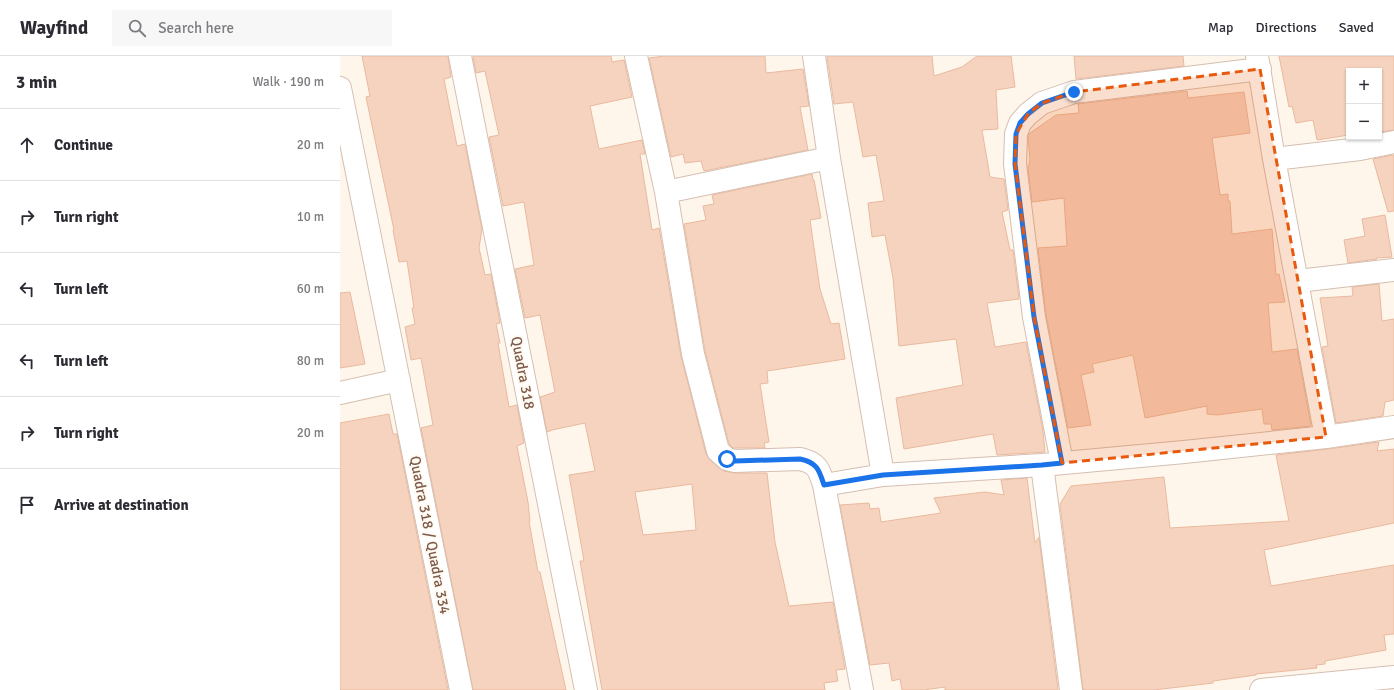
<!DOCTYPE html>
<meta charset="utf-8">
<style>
body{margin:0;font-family:Signika,sans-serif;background:#f7f7f7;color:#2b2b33}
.controls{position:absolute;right:12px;top:12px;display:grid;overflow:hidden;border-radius:0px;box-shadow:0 1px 3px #0004}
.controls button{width:36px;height:36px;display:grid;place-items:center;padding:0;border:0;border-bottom:1px solid #e1e1e2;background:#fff;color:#2b2b33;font:20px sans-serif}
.stop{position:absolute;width:12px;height:12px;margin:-9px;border:3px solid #1a73e8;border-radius:50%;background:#fff}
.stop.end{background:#1a73e8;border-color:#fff;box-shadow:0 1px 4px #0008}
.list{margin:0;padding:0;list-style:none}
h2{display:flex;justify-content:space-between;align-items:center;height:52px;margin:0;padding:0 16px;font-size:17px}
h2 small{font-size:13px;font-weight:400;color:#7c7c81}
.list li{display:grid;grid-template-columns:26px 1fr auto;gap:12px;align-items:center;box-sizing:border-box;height:72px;padding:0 16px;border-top:1px solid #e1e1e2}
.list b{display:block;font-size:15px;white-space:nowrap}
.list em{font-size:13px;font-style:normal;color:#7c7c81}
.icon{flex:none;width:22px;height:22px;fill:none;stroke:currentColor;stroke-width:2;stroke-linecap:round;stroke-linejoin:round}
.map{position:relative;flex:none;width:1054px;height:634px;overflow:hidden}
header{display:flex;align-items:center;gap:24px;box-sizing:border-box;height:56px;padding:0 20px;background:#fff;border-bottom:1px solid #e1e1e2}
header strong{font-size:19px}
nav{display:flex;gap:22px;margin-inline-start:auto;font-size:14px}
.search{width:280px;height:36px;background:#f7f7f7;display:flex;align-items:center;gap:10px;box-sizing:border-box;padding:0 14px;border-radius:0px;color:#7c7c81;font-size:15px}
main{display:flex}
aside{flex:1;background:#fff}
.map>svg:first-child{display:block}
.building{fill:#f6d3bf;stroke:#eab99e;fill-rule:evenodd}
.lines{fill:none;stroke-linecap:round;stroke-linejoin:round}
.minor-casing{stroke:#d5bfb1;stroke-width:24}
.minor{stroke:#fff;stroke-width:22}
.route{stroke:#1a73e8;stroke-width:5}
.marked{fill:#e8590c;fill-opacity:0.2;stroke:#e8590c;stroke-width:3;stroke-dasharray:8 5;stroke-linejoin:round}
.labels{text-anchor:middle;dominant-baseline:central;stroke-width:4;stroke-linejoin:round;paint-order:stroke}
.street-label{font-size:15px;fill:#7d5a4a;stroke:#fffaf2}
</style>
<header>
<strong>Wayfind</strong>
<div class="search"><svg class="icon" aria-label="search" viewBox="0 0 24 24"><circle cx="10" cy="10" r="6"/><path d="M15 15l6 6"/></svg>Search here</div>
<nav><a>Map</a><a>Directions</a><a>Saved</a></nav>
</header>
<main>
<aside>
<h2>3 min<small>Walk · 190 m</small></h2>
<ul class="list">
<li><svg class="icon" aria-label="ahead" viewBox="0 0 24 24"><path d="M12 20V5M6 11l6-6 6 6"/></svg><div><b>Continue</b></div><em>20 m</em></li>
<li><svg class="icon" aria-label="right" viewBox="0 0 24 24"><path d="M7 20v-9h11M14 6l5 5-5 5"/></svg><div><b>Turn right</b></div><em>10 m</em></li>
<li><svg class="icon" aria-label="left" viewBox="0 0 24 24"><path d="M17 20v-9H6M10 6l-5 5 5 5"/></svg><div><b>Turn left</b></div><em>60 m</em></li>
<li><svg class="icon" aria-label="left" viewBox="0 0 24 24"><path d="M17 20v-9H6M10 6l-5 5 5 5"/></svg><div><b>Turn left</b></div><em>80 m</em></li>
<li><svg class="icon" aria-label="right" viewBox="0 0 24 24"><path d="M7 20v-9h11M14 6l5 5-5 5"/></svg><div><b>Turn right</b></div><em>20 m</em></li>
<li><svg class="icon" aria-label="arrive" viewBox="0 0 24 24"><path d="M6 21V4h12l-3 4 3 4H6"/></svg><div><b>Arrive at destination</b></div></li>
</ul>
</aside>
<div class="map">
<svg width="1054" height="634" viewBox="0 0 1054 634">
<rect width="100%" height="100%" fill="#fef6ea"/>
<path class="building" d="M22 0H108L111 21 104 23 117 90 125 88 142 173 139 192 145 219 151 218 160 267 156 268 160 287H158L169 351 177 349 184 387 177 390 188 446 190 465H189L198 516H200L226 634H133L81 372 93 369 81 302 71 304 65 271 75 268 72 252H74L67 205 59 206 53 174H54L26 41 30 40Z
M133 0H271L272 6 284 4 292 41 250 50 259 93 302 84 305 98H300L312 174 319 172 341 300 366 398 370 404 384 415 395 417H427L435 486 449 550 493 546 505 613 496 614 498 625 484 627 485 634H262L240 505H244L229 419 255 415 245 367 212 374 207 376 200 341 215 336 200 259 185 262 175 213 194 209 184 146 163 150 149 81 159 79 145 15 136 17ZM352 428 356 474 303 479 295 436Z
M324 0H425L426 17 463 13 469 50 460 51 468 94 364 115 361 105 345 107 343 98 331 101 309 2Z
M487 0H592L594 20 622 11 637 0H671L675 31 656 34 658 73 642 74 650 121 664 123 668 154 662 156 670 194H673L679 243 647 247 655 291 686 286 703 375 705 396 657 399 653 378 564 393 556 342 623 329 616 283 559 290 553 222 545 179 532 181 528 147 544 145 536 99 523 101 513 46 494 48Z
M734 0H843L844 10 736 23Z
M939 0H1054V74L1039 76V15H1009V79L977 84 973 64 956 67 952 50 949 51Z
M847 35 848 42 904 36 910 77 872 82 880 139 888 138V145H890L892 178 932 173 936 219 939 218 945 246 928 247 932 296 957 293 971 370 932 374 931 368H924L922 353 877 359 867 358V350L805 362 793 299 752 308 754 316 741 319 751 369 728 372 706 259 698 192 727 190 724 142 692 146 688 113 690 104 688 80 690 77 716 59 739 57 738 48Z
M1054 99V155L1048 156 1033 103Z
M472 118 473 124H474L481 162 470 164 480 233 491 268 499 267 505 303 427 315 428 327 420 328 429 386 424 387 425 392H393L389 388 365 295 344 168 366 164 363 150 374 148 372 139Z
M1045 159 1052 201 1036 202 1037 203 1008 207 1004 184 1025 180 1022 163Z
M1039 228 1042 265 1054 263V344L1045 346 1043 360 996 367 982 291 988 290 980 242 1013 240 1012 231Z
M10 236 25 308 0 312V237Z
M49 358 53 378H57L108 634H0V367Z
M1039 386 1037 395 1054 393V467L924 494 931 530 1054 509V578L1044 579 1046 594 985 605V608L976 609 977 612 916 618V619L873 625V627L814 634H743L720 448 731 430 824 421 830 472 949 465 936 399 988 393Z
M687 422 695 487 699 481 718 634H605V631L584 634H562L560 623 552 625 549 607 530 609 500 449 529 447 530 453 539 452 541 466 601 457 594 442 645 436 664 439 661 424Z"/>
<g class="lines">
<g class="minor-casing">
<path id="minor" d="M120 0 246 634
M296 0 326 136
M474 0 489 102 543 419
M917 0 934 103 986 381
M0 32 121 634
M489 102 326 136 353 298 378 395 387 403 395 405 460 403C478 407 479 414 484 429L522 634
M934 103 1020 93 1054 86
M958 225 1054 214
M0 337 59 324
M722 407 694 261 675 108 676 78 680 67 688 58 702 47 734 36 920 13
M702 409 731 634
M484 429 543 419 702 409 844 396 986 381 1054 371
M921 634 1054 621"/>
</g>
<use href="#minor" class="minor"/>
</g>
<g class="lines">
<path class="route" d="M387 403 395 405 460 403C478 407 479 414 484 429L543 419 702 409 722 407 694 261 675 108 676 78 680 67 688 58 702 47 734 36"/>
</g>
<path class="marked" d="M920 13 986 381 722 407 694 261 675 108 676 78 688 58 702 47 734 36Z"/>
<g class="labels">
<g class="street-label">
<text transform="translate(183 317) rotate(79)">Quadra 318</text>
<text transform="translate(90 479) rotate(79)">Quadra 318 / Quadra 334</text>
</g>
</g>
</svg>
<div class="controls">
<button>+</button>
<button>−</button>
</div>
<div class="stop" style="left:387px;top:403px"></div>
<div class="stop end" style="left:734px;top:36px"></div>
</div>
</main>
